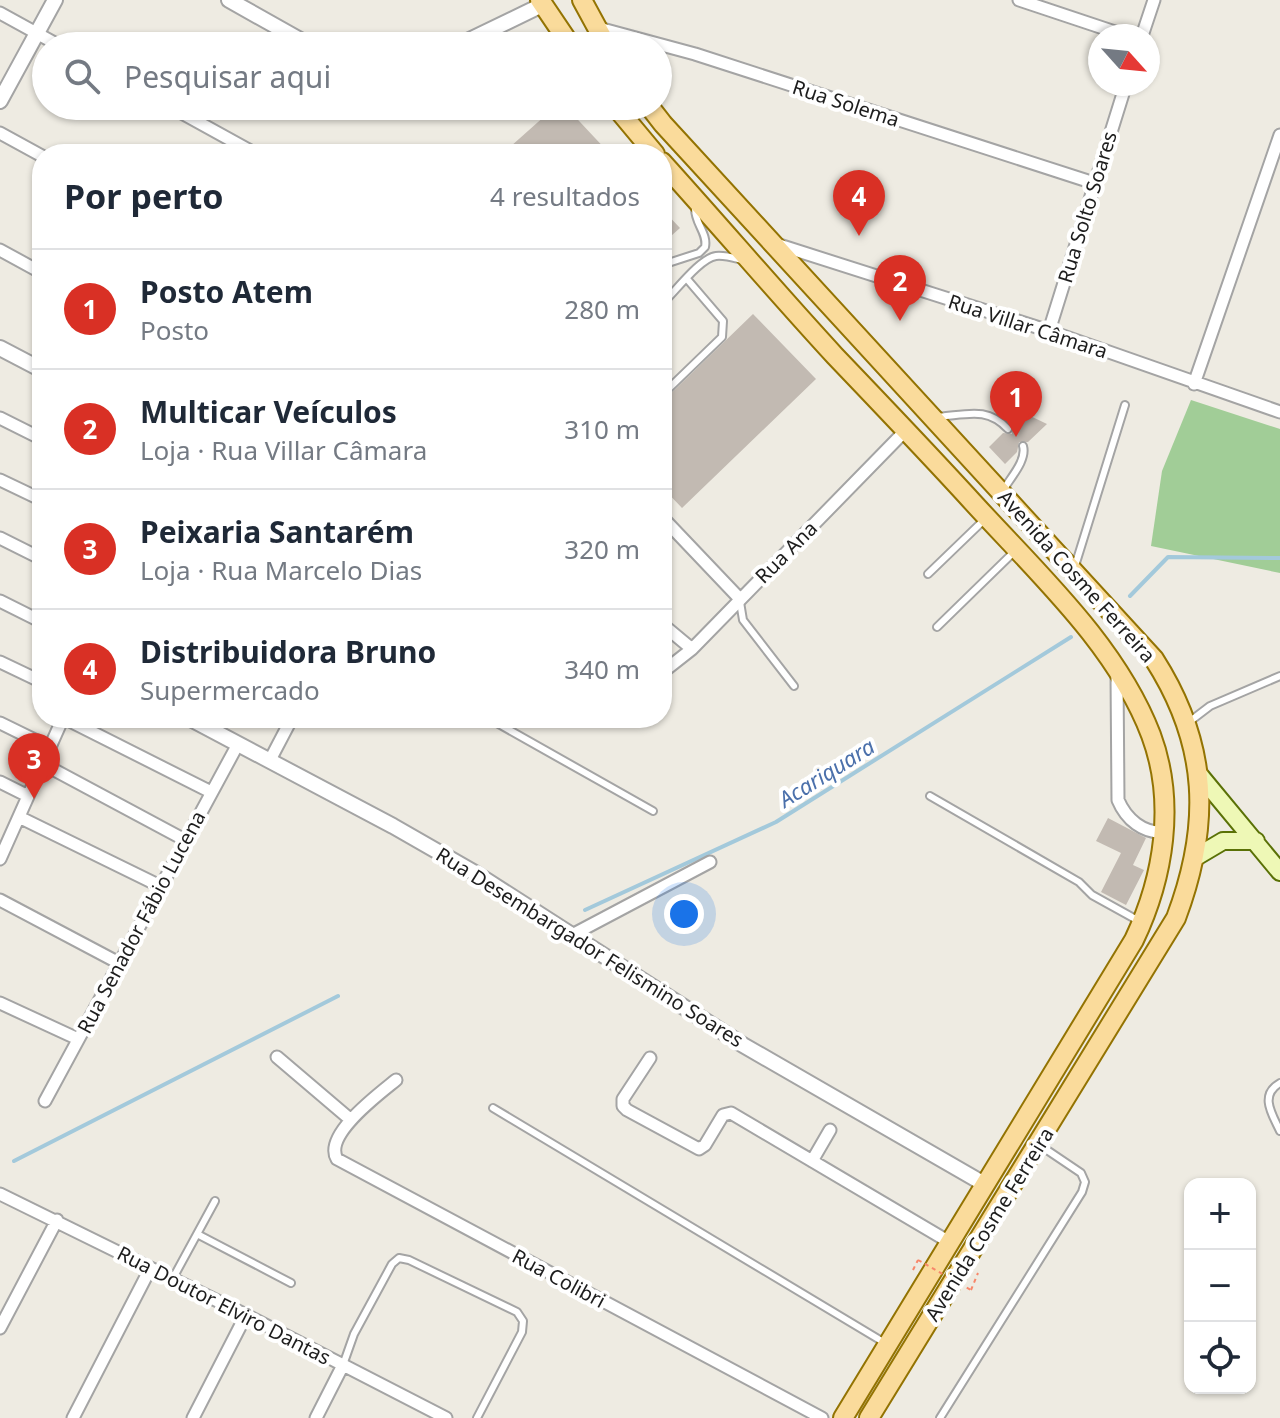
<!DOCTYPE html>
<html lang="pt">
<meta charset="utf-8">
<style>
body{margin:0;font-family:"Noto Sans",sans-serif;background:#f6f6f7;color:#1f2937}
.controls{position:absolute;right:24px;bottom:24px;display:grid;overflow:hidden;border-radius:16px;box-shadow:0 2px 6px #0004}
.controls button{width:72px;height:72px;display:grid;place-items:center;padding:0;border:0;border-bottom:2px solid #e0e1e3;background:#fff;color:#1f2937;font:40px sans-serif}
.compass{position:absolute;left:1088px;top:24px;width:72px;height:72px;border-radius:50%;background:#fff;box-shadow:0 2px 6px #0004;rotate:117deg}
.you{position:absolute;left:684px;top:914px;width:28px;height:28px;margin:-20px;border:6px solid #fff;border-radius:50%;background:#1a73e8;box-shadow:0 0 0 12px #1a73e833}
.badge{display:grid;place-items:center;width:52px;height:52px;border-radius:50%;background:#d93025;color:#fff;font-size:26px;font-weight:700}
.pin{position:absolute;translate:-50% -66px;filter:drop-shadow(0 2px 4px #0008)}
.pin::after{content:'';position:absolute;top:42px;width:28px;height:24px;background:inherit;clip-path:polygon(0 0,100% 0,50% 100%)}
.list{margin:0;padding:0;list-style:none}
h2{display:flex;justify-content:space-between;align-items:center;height:104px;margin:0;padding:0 32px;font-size:34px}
h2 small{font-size:26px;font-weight:400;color:#747a83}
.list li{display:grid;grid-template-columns:52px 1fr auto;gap:24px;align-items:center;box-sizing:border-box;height:120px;padding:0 32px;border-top:2px solid #e0e1e3}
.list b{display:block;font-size:30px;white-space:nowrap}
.list p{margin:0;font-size:26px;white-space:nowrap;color:#747a83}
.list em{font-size:26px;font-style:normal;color:#747a83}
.icon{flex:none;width:44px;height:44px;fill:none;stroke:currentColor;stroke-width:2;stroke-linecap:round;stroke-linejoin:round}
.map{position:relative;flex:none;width:1280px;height:1418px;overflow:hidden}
.search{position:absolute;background:#fff;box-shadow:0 2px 6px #0004;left:32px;top:32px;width:640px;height:88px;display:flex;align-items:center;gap:20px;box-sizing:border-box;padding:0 28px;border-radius:44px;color:#747a83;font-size:30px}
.panel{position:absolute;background:#fff;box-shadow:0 2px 6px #0004;left:32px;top:144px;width:640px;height:584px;border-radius:32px}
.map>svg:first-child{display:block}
.forest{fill:#a1cd97}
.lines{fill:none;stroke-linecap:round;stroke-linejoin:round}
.stream{stroke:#a3c9db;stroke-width:4}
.building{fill:#c2bab2}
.service-casing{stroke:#a4a4a4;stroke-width:10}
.minor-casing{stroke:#a4a4a4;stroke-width:15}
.tertiary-casing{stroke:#a4a4a4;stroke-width:18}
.secondary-casing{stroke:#5a7106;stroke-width:20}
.primary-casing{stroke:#937302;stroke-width:22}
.path{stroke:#f8876a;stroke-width:2;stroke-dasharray:4 4;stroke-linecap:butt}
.service{stroke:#fff;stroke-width:6}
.minor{stroke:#fff;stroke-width:11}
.tertiary{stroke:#fff;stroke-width:14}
.secondary{stroke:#eef8b6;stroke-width:16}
.primary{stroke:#fadb9b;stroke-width:18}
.path-bridge{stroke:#f8876a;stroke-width:2;stroke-dasharray:4 4;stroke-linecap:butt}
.labels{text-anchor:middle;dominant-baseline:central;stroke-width:8;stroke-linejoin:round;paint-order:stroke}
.street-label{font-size:20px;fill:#1d1d1d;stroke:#fff}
.water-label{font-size:22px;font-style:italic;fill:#4b70ab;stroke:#fff}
</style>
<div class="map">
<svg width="1280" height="1418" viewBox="0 0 1280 1418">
<rect width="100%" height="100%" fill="#eeebe2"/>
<path class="forest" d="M1191 400 1280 429V573L1151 546 1162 471Z"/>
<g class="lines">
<path class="stream" d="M1130 596 1168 557 1280 558
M585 910 776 822 1071 637
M14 1161 338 996"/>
</g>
<path class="building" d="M556 106H565L610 154H502Z
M662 209 680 228 662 244Z
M753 314 816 379 682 508 662 487V402Z
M1024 413 1047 424 1028 442H1019L1017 452 1005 464 989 447 1003 433 1012 434V425Z
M1108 818 1146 838 1133 865 1144 870 1126 905 1101 892 1121 853 1096 841Z"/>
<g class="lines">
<g class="service-casing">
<path id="service" d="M662 265 699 253 705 247C708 233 694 223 695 207
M662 304C675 292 700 258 716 256 725 255 734 258 742 260
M662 395 722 337 723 321 687 279
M937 417C966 415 987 406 1008 429
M1004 489C1011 477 1027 460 1023 446
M1075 566 1125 405
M928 574 984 520
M740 602 743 620 794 686
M937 627 1016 550
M488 718 653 811
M1189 722 1210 706 1280 676
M930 796 1079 882 1092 895 1139 921
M1280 1083C1259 1095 1272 1114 1280 1131
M493 1108 885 1343
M199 1235 291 1283
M172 1280 215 1201
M343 1365 354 1334 392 1264 399 1258 409 1260 517 1312 523 1321 522 1332 477 1418
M940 1418 1082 1192 1085 1182 1081 1173 1041 1146"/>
</g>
<g class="minor-casing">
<path id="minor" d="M1019 0 1127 36
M0 13 60 46
M595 27 695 54 1094 183
M1142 36 1154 0
M169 106 256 154
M0 133 42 156
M776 244 1049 331 1280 412
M0 250 42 273
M1049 331 1126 84
M1194 384 1280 135
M0 418 42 439
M0 480 42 500
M662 517 740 599
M0 538 42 559
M0 601 42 622
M662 624 692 649
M0 662 42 682
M664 671 692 649 906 430
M1117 675 1118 800C1126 819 1143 834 1165 832
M64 718 211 792
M0 723 49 747
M270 760 292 718
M43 764 185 840
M0 782 28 796
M19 817 160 886
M0 859 63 718
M0 900 119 963
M572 935 710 862
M0 1003 78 1039
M277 1057 351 1120
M650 1058 623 1099V1106L627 1110 699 1149 705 1145 723 1115 731 1113 951 1243
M396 1080C379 1094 323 1135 337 1159L822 1418
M45 1101 238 744
M812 1161 830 1130
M0 1194 246 1315 446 1418
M0 1328 57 1220
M73 1418 150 1269
M193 1418 246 1315
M316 1418 343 1365"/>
</g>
<g class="tertiary-casing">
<path id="tertiary" d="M229 0 311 46
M457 46 542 5
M0 101 55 0
M0 348 42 370
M189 718 393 826 475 873 743 1045 986 1185"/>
</g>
<g class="secondary-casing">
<path id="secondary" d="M1198 773 1280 872
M1196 857 1223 841H1256"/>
</g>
<g class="primary-casing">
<path id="primary" d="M540 0 571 46
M582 0 607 46
M615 106 655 154
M649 106 663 124 1154 659C1209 745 1211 825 1176 918L869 1418
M662 162C720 226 776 292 835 356 880 403 924 449 968 497 1033 569 1116 643 1151 735 1176 802 1164 877 1134 940L843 1418"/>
</g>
<path class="path" d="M913 1270 918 1260
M971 1290 978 1273"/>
<use href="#service" class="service"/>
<use href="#minor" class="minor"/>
<use href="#tertiary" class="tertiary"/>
<use href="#secondary" class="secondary"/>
<use href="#primary" class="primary"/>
<path class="path-bridge" d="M918 1260 971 1290"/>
</g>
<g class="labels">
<g class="street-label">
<text transform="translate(846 103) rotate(18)">Rua Solema</text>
<text transform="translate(1087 207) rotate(-73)">Rua Solto Soares</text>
<text transform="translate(1028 326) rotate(18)">Rua Villar Câmara</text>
<text transform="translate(786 552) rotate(-45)">Rua Ana</text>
<text transform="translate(1077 576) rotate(48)">Avenida Cosme Ferreira</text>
<text transform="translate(141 922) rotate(-62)">Rua Senador Fábio Lucena</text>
<text transform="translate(590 947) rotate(32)">Rua Desembargador Felismino Soares</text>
<text transform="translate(989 1224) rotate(-58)">Avenida Cosme Ferreira</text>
<text transform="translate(559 1278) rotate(28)">Rua Colibri</text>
<text transform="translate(224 1305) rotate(27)">Rua Doutor Elviro Dantas</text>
</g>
<g class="water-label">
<text transform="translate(826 772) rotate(-32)">Acariquara</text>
</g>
</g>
</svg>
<div class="controls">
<button>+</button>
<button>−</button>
<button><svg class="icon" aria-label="locate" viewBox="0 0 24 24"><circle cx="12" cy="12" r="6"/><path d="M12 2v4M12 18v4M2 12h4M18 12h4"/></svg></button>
</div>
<svg class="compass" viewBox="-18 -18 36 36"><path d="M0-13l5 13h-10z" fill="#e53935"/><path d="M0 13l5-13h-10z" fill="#747a83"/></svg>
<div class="you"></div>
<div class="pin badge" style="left:1016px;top:437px">1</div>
<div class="pin badge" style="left:900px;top:321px">2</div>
<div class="pin badge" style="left:34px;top:799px">3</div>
<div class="pin badge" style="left:859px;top:236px">4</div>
<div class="search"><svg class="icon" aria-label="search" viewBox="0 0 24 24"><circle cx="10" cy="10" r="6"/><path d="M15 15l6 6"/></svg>Pesquisar aqui</div>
<section class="panel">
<h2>Por perto<small>4 resultados</small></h2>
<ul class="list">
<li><span class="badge">1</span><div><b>Posto Atem</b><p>Posto</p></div><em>280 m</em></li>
<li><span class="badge">2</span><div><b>Multicar Veículos</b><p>Loja · Rua Villar Câmara</p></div><em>310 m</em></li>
<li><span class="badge">3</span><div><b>Peixaria Santarém</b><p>Loja · Rua Marcelo Dias</p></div><em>320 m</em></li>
<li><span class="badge">4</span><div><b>Distribuidora Bruno</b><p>Supermercado</p></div><em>340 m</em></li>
</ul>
</section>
</div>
